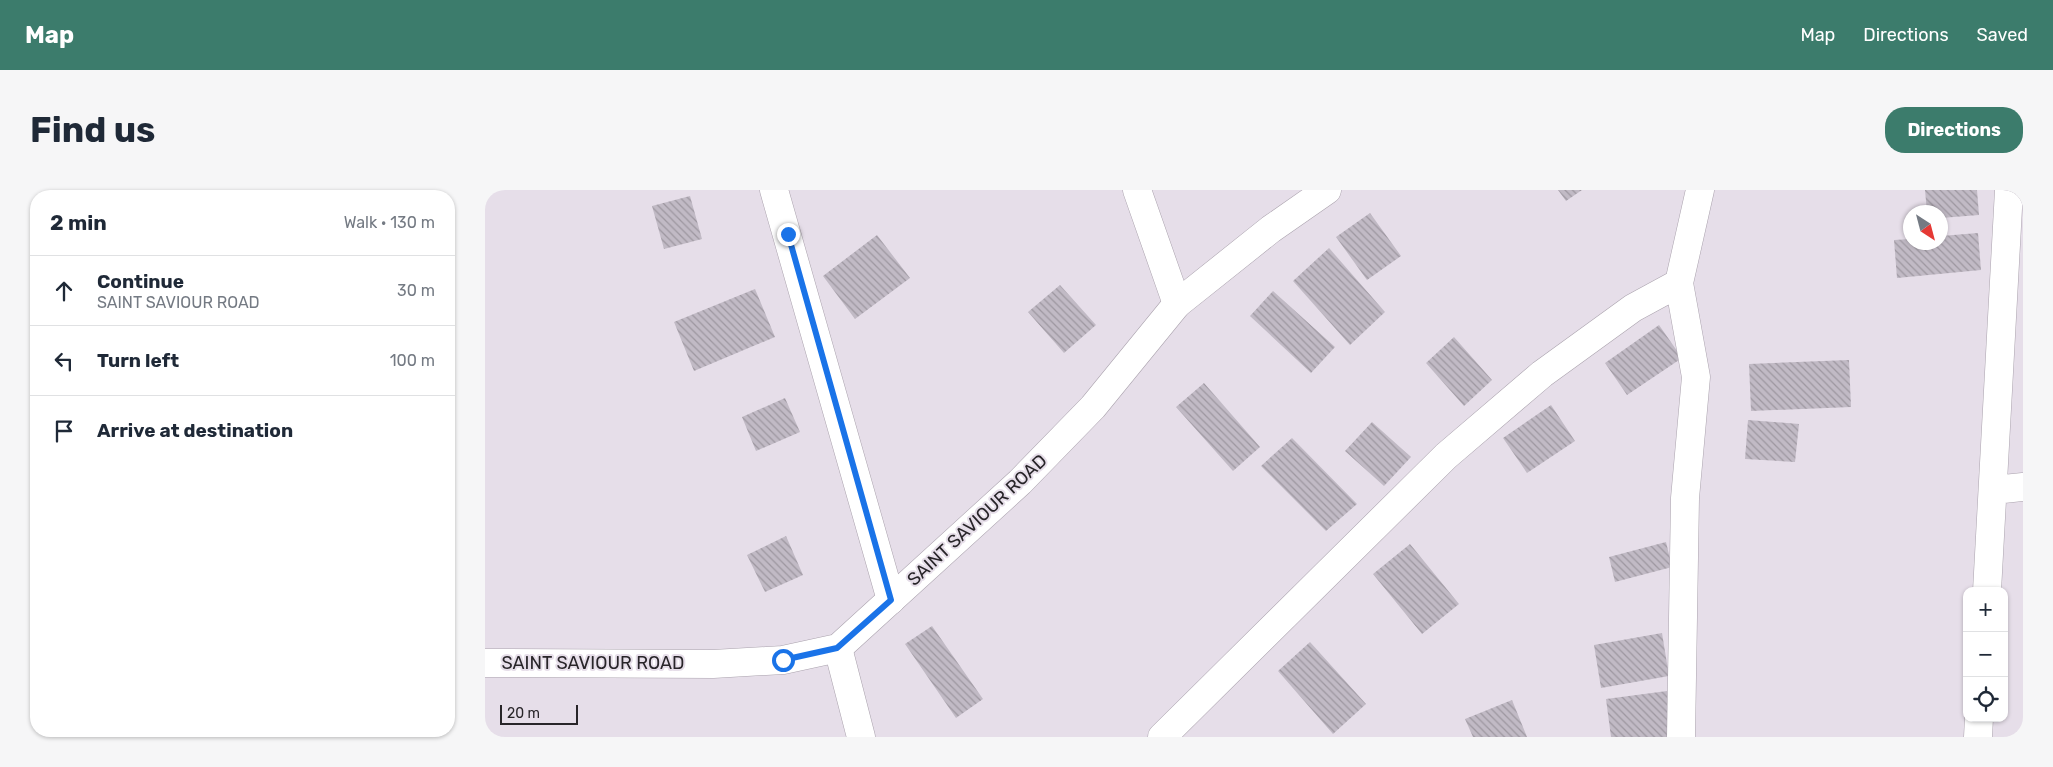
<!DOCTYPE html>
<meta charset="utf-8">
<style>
body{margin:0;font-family:Rubik,sans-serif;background:#f6f6f7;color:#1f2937}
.controls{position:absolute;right:15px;bottom:15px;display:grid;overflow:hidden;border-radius:10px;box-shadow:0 1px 4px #0004}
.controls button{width:45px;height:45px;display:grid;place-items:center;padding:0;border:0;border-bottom:1px solid #e0e1e3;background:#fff;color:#1f2937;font:25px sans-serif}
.compass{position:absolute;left:1418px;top:15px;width:45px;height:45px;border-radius:50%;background:#fff;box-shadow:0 1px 4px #0004;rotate:144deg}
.scale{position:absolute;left:15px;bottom:12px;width:78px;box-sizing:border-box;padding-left:5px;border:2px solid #282529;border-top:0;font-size:14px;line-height:18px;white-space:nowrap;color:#282529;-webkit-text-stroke:4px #e6dee9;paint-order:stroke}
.stop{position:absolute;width:15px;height:15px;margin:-11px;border:4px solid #1a73e8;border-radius:50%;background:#fff}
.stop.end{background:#1a73e8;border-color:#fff;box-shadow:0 1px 5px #0008}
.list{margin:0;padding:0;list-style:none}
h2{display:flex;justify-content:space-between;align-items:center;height:65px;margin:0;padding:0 20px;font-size:21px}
h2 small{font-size:16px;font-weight:400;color:#747a83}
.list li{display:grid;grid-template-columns:32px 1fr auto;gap:15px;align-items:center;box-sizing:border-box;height:70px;padding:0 20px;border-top:1px solid #e0e1e3}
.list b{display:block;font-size:19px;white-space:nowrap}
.list p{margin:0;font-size:16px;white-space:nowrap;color:#747a83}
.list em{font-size:16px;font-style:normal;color:#747a83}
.icon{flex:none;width:28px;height:28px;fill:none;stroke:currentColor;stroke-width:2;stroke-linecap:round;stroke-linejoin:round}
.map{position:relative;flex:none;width:1538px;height:547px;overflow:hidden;border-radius:20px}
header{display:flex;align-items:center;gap:30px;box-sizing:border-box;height:70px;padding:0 25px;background:#3c7c6c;color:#fff}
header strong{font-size:24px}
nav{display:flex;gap:28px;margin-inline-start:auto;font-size:18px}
.intro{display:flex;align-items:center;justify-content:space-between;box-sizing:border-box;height:120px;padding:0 30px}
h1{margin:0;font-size:35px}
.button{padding:12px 22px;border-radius:20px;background:#3c7c6c;color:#fff;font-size:18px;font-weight:700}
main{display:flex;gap:30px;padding:0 30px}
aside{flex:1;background:#fff;border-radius:20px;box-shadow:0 1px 4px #0004}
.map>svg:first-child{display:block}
.building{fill:url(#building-back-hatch)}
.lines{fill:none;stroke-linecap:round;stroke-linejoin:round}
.minor-casing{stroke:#aaa2ad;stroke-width:29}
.tertiary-casing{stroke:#aaa2ad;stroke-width:29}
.minor{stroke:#fff;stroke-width:28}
.tertiary{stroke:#fff;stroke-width:28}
.route{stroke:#1a73e8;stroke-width:6}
.labels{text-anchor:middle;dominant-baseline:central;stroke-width:4;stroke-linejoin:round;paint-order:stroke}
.street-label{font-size:18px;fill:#282529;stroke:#e6dee9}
</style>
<header>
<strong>Map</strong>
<nav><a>Map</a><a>Directions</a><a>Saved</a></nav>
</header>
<div class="intro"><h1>Find us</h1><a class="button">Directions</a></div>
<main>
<aside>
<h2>2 min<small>Walk · 130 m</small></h2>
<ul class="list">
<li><svg class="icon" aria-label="ahead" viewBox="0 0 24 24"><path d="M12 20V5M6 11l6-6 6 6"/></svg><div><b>Continue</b><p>SAINT SAVIOUR ROAD</p></div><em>30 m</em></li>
<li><svg class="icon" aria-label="left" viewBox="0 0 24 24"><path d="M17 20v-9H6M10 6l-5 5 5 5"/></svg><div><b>Turn left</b></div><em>100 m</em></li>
<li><svg class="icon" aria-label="arrive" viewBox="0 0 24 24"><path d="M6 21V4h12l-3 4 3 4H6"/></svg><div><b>Arrive at destination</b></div></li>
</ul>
</aside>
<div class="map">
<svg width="1538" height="547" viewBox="0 0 1538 547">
<defs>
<pattern id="building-back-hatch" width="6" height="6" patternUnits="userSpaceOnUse" patternTransform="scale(1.25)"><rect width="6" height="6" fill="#c1bac5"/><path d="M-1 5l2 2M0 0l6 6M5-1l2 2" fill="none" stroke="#9d97a0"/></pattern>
</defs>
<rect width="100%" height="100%" fill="#e6dee9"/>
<path class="building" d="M1073 0H1097L1081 11Z
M1440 0H1492L1494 25 1456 28V22H1442Z
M205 6 217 49 179 59 167 16Z
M885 23 916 66 882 90 851 47Z
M1493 43 1496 80 1412 88 1409 50 1426 49V52H1456V46Z
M392 45 425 88 370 129 338 86Z
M844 58 900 122 865 155 808 91Z
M575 95 611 135 579 163 543 122Z
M270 99 290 147 209 181 189 132Z
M788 101 850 157 826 183 765 126Z
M1174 135 1197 168 1142 205 1120 173Z
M969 147 1007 190 979 216 941 173Z
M1364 170 1366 217 1266 221 1264 174Z
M719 193 775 257 748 281 691 217Z
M300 208 315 242 271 261 257 227Z
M1066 215 1090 251 1042 283 1018 248Z
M1263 230 1314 234 1310 272 1260 269Z
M887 232 926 267 899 296 860 261Z
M807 248 872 314 841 341 776 276Z
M301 346 318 385 280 402 262 365Z
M1181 352 1187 377 1130 392 1124 367Z
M925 354 974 414 937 444 888 384Z
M447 436 498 509 471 528 420 454Z
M1177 443 1184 486 1116 498 1109 455Z
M825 452 881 514 848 544 793 481Z
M1182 501 1188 547H1126L1121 509Z
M1027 510 1042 547H988L980 529Z"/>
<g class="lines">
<g class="minor-casing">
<path id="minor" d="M289 0 406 410
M652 0 692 114
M1194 93 1211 187 1200 308 1196 547
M1509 300 1538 297
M1502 401 1524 0
M353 458 376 547
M677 547 961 266 1057 184 1148 118 1194 93 1215 0
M1493 547 1494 528"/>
</g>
<g class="tertiary-casing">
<path id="tertiary" d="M0 473 228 474 298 470 353 458 535 292 608 217 692 114 786 39 842 0"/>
</g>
<use href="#minor" class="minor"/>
<use href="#tertiary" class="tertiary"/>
</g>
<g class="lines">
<path class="route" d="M298 470 352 458 406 410 303 44"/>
</g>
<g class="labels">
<g class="street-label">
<text transform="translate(492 330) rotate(-43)">SAINT SAVIOUR ROAD</text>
<text x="108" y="473">SAINT SAVIOUR ROAD</text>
</g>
</g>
</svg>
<div class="controls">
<button>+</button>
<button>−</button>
<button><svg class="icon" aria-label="locate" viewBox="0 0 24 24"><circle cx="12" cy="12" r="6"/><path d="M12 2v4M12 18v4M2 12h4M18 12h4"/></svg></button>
</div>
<svg class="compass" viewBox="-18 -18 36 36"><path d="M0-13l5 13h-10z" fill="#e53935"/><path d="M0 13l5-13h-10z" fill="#747a83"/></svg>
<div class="scale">20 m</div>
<div class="stop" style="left:298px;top:470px"></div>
<div class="stop end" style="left:303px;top:44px"></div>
</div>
</main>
